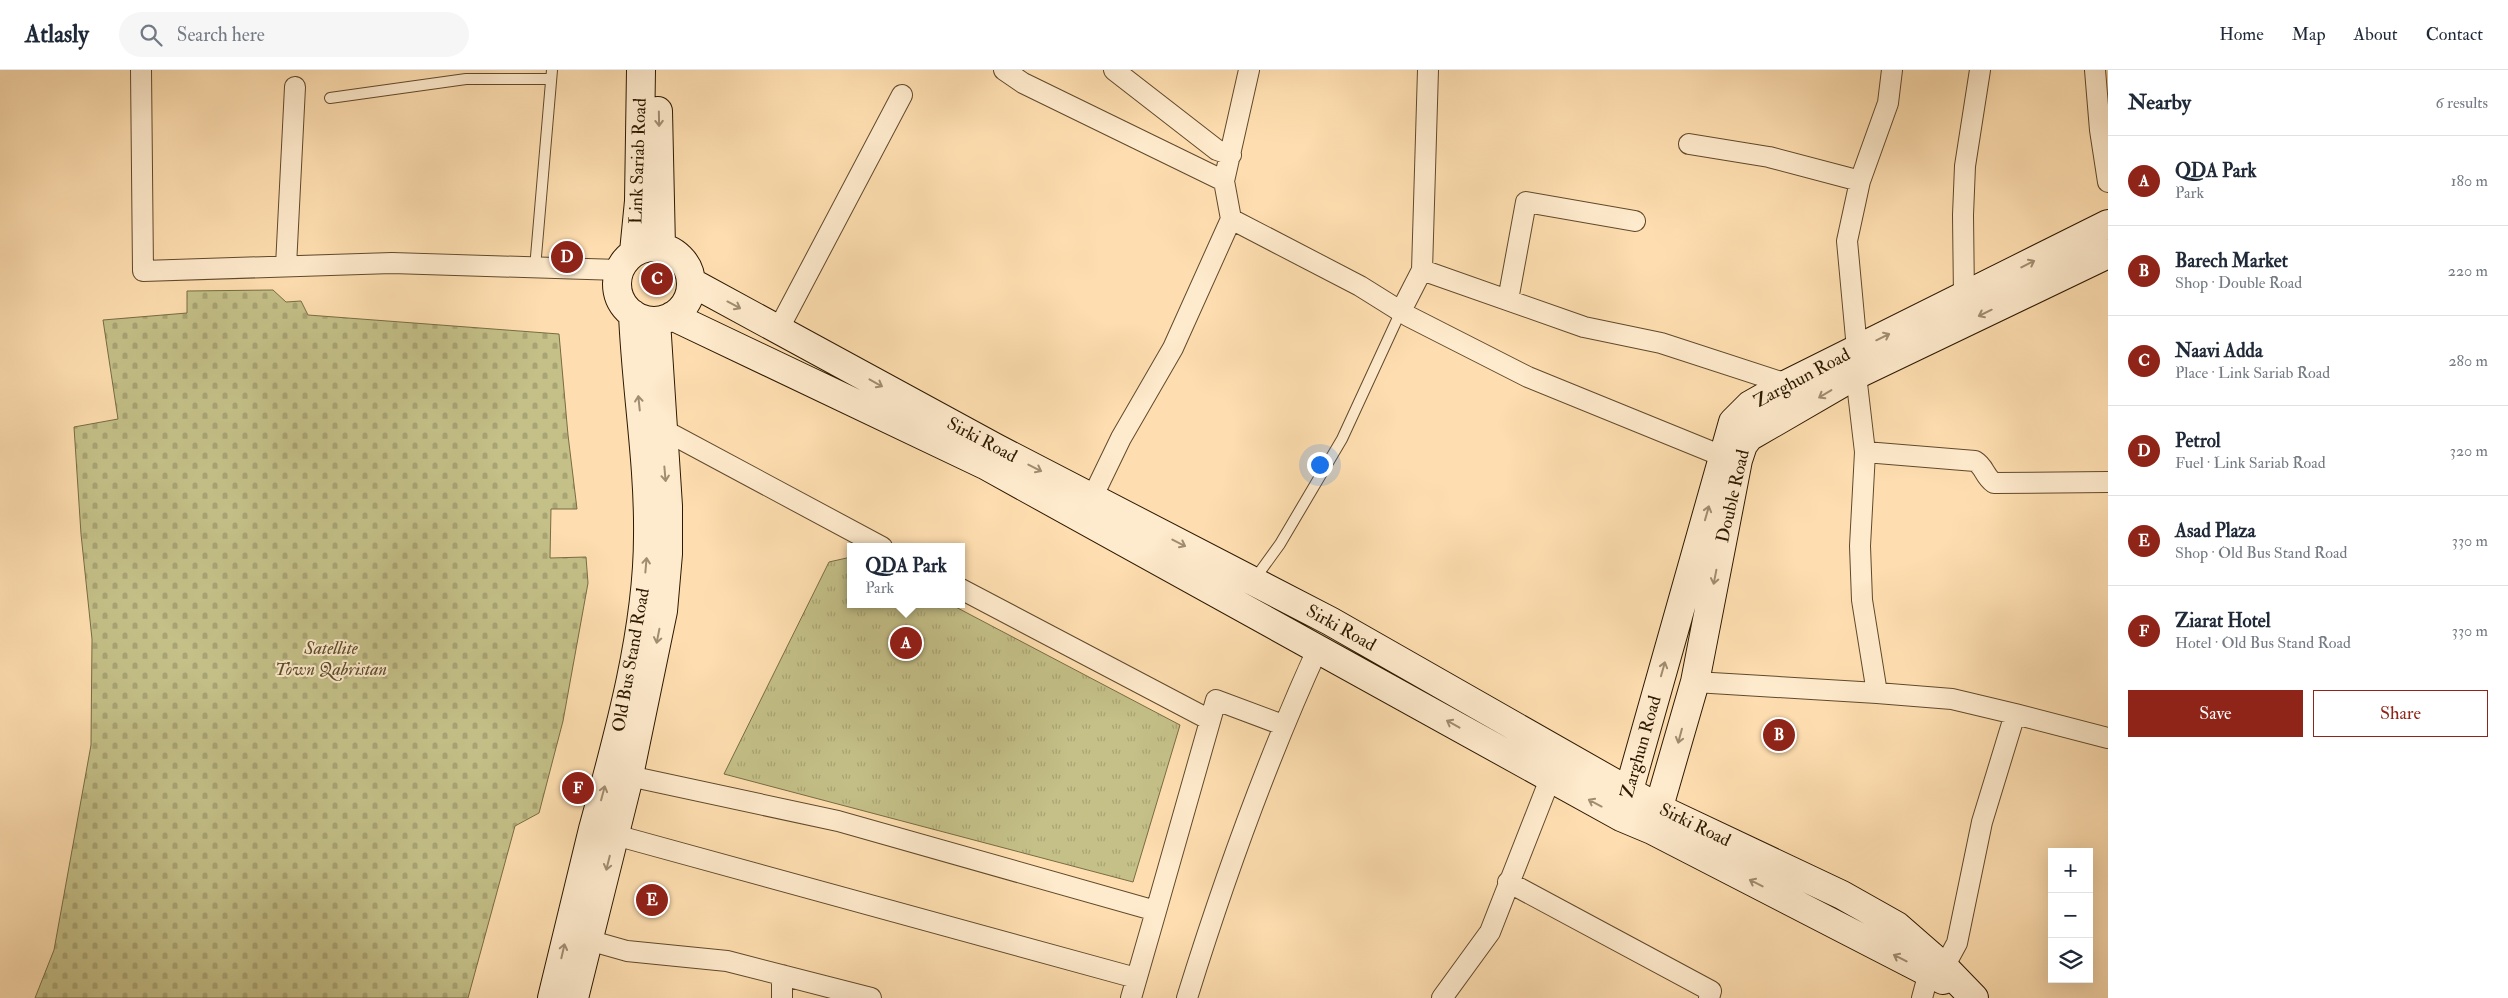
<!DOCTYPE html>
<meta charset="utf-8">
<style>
body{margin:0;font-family:"IM FELL Double Pica",serif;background:#f6f6f7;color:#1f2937}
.controls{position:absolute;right:15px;bottom:15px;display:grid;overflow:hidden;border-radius:0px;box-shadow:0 5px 20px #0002}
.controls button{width:45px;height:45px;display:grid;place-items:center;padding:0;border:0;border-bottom:1px solid #e0e1e3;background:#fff;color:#1f2937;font:25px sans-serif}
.you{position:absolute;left:1319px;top:394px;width:18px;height:18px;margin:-12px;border:4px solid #fff;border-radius:50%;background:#1a73e8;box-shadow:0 0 0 8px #1a73e833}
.badge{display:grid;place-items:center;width:32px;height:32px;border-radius:50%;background:#8f2418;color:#fff;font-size:16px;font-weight:700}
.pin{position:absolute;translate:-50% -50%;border:2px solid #fff;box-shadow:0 1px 5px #0006}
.popup{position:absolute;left:847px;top:473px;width:118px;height:65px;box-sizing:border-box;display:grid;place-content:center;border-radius:0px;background:#fff;filter:drop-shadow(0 1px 4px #0005);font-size:16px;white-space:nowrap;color:#747a83}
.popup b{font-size:19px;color:#1f2937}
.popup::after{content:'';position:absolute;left:50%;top:100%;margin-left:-10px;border:10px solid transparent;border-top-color:#fff}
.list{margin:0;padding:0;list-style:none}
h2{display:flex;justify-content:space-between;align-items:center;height:65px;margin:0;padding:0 20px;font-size:21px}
h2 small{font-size:16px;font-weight:400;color:#747a83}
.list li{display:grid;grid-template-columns:32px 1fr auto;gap:15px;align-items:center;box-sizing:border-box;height:90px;padding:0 20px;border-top:1px solid #e0e1e3}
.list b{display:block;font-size:19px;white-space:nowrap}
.list p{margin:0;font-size:16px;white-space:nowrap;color:#747a83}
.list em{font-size:16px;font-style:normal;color:#747a83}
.actions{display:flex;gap:10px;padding:15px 20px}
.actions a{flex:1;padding:11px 0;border:1px solid #8f2418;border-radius:0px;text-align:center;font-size:18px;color:#8f2418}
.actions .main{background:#8f2418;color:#fff}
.icon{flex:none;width:28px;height:28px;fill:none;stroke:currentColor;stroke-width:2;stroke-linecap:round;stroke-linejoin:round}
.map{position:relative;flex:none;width:2108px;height:928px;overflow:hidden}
header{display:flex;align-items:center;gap:30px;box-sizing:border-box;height:70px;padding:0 25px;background:#fff;border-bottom:1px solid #e0e1e3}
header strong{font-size:24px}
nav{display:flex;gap:28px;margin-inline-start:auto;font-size:18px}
.search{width:350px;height:45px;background:#f6f6f7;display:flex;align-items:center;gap:12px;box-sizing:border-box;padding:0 18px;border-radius:28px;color:#747a83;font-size:19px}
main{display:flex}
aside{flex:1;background:#fff}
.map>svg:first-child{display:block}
.cemetery{fill:url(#cemetery-stones);stroke:#786c44}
.park{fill:url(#park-tufts);stroke:#786c44}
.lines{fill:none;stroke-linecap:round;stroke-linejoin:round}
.lane-casing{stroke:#604a2c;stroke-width:12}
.street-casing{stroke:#604a2c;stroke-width:22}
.secondary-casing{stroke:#2c1900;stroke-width:30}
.lane{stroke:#feeacc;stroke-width:10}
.street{stroke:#feeacc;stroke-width:20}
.secondary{stroke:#feeacc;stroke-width:28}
.oneway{stroke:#a08c70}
.labels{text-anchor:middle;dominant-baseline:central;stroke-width:4;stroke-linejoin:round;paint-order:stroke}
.street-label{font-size:18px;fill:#2c1900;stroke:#feeacc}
.park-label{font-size:18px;font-style:italic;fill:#5a4b29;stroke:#feeacc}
</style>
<header>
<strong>Atlasly</strong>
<div class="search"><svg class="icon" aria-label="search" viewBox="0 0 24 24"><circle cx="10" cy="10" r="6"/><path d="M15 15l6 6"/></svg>Search here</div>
<nav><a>Home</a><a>Map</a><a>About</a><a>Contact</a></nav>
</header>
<main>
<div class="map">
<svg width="2108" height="928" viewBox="0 0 2108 928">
<defs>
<pattern id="cemetery-stones" width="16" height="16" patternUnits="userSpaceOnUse" patternTransform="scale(1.25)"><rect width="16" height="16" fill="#c4c088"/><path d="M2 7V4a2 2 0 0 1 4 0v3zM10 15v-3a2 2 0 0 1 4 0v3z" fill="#a9a474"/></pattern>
<pattern id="park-tufts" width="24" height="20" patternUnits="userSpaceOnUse" patternTransform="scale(1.25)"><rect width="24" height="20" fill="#c4c088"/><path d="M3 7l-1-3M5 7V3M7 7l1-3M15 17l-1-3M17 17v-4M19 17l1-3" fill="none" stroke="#a9a474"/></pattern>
</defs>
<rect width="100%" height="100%" fill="#fedeb0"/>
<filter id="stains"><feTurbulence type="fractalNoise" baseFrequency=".004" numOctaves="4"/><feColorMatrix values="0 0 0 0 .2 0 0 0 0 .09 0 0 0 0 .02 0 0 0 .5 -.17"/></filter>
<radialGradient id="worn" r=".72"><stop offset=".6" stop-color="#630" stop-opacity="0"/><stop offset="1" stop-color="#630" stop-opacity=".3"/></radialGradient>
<path class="cemetery" d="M273 220 286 232 301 231 308 245 559 264 568 365 577 439H551L550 488 586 487 588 513 563 651 539 743 515 756 468 928H35L54 880 91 675 92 569 81 464 74 357 118 349 103 250 187 243V221Z"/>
<path class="park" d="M851 487V534H950L1180 655 1133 812 724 704 829 492Z"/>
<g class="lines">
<g class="lane-casing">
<path id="lane" d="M330 28 466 9H551
M535 198 552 0
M1254 510 1280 474 1342 369 1401 241"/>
</g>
<g class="street-casing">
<path id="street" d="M141 0 143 201 392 193 619 200
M1004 0 1023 13 1224 111
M1114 0 1217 80 1231 85
M1428 0 1422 200 1584 257 1661 273 1787 314
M2095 0 2100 60 2108 112
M1689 74 1769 87 1860 111
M1231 149 1360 216 1408 246 1528 307 1722 386 1736 389
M286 196 295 17
M1964 227 1963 145 1965 96 1980 0
M1508 230 1526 132 1635 151
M1401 241 1422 200
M778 260 902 25
M1857 279 1847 171 1860 111 1888 33 1892 0
M662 359 882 477
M1865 382 1975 391C1985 397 1984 406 1994 413L2108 412
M1092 428 1121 368 1173 278 1231 149 1224 111 1249 0
M961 519 1208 649
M1695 612 1877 623 1862 530 1860 476 1865 382 1856 305
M1877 623 1952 629 2015 644 1982 752 1957 873 1944 897
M2015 644 2108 668
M629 706 838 751 1156 841 1216 630 1283 655
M615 765 1136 908
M1508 812 1711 921 1709 928
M588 870 627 881 727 891 871 928
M782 928V905
M1131 928 1156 841
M1187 928C1224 809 1266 692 1318 578
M1442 928 1490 862 1550 709
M1922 928 1929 902"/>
</g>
<g class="secondary-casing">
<path id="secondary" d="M658 41 661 177
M617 214a37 37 0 1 1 74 0a37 37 0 1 1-74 0Z
M634 182 639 131 641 0
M691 212 996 378 1330 551 1660 739 1842 825 1897 856 1944 897 1974 928
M672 246 985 395 1621 747 1652 760 1943 910
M1624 738 1733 352 1750 335 1787 314 2108 154
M1654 754 1695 612 1738 390 1743 375 1749 367 1856 305 2108 184
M552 928C566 872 579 815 593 759 618 668 648 561 648 466 649 392 636 318 633 244
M574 928 627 715 663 541 668 484V436L656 251"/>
</g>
<use href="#lane" class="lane"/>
<use href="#street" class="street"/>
<use href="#secondary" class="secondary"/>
</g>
<defs><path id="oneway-shaft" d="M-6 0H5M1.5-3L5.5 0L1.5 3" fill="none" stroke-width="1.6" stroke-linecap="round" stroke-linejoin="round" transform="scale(1.25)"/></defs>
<g class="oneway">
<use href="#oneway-shaft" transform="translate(659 49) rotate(89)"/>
<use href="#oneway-shaft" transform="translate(2028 194) rotate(-27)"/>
<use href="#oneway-shaft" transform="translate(734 235) rotate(28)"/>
<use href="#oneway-shaft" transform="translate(1985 243) rotate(154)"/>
<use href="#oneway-shaft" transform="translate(1883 267) rotate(-26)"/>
<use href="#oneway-shaft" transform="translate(876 313) rotate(29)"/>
<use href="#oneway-shaft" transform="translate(1825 324) rotate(149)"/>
<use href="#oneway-shaft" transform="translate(639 333) rotate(-96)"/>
<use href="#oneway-shaft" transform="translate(1035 398) rotate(27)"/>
<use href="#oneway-shaft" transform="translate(665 404) rotate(85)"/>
<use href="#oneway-shaft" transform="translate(1707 443) rotate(-74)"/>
<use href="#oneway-shaft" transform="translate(1179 473) rotate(27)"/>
<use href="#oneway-shaft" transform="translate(646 495) rotate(-85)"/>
<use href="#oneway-shaft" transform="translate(1715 507) rotate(101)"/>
<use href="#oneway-shaft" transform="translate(658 566) rotate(101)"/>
<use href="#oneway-shaft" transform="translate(1663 599) rotate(-74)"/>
<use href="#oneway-shaft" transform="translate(1453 654) rotate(-151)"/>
<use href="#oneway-shaft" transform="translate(1680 666) rotate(105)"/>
<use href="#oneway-shaft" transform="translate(603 723) rotate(-75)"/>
<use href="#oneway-shaft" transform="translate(1595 733) rotate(-152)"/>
<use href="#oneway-shaft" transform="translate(608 793) rotate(104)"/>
<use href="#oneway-shaft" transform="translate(1756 813) rotate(-153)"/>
<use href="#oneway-shaft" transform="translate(563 881) rotate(-77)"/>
<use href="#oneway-shaft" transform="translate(1900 888) rotate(-153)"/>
</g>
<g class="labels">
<g class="street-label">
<text transform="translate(638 91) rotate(-88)">Link Sariab Road</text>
<text transform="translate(1802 308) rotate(-28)">Zarghun Road</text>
<text transform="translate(982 370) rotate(28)">Sirki Road</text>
<text transform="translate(1733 426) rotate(-77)">Double Road</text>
<text transform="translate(1341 558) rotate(29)">Sirki Road</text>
<text transform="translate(631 590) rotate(-80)">Old Bus Stand Road</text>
<text transform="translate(1641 677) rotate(-74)">Zarghun Road</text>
<text transform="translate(1695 755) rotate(26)">Sirki Road</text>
</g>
<g class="park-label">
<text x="331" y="578">Satellite<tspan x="331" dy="21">Town Qabristan</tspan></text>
</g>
</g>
<rect width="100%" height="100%" filter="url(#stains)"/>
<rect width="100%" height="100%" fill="url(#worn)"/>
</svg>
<div class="controls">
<button>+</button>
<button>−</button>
<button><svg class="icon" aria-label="layers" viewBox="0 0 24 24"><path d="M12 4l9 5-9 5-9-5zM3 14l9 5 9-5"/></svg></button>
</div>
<div class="you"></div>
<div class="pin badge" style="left:906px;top:573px">A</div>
<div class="popup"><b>QDA Park</b>Park</div>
<div class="pin badge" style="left:1779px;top:665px">B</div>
<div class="pin badge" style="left:657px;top:209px">C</div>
<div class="pin badge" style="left:567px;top:187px">D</div>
<div class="pin badge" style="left:652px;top:830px">E</div>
<div class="pin badge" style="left:578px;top:718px">F</div>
</div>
<aside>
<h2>Nearby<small>6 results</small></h2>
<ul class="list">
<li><span class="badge">A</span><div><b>QDA Park</b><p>Park</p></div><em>180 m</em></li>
<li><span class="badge">B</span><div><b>Barech Market</b><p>Shop · Double Road</p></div><em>220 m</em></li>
<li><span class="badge">C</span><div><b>Naavi Adda</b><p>Place · Link Sariab Road</p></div><em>280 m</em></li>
<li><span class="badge">D</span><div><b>Petrol</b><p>Fuel · Link Sariab Road</p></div><em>320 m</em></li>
<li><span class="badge">E</span><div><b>Asad Plaza</b><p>Shop · Old Bus Stand Road</p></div><em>330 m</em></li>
<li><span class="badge">F</span><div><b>Ziarat Hotel</b><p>Hotel · Old Bus Stand Road</p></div><em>330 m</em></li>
</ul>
<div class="actions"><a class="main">Save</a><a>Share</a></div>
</aside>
</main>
